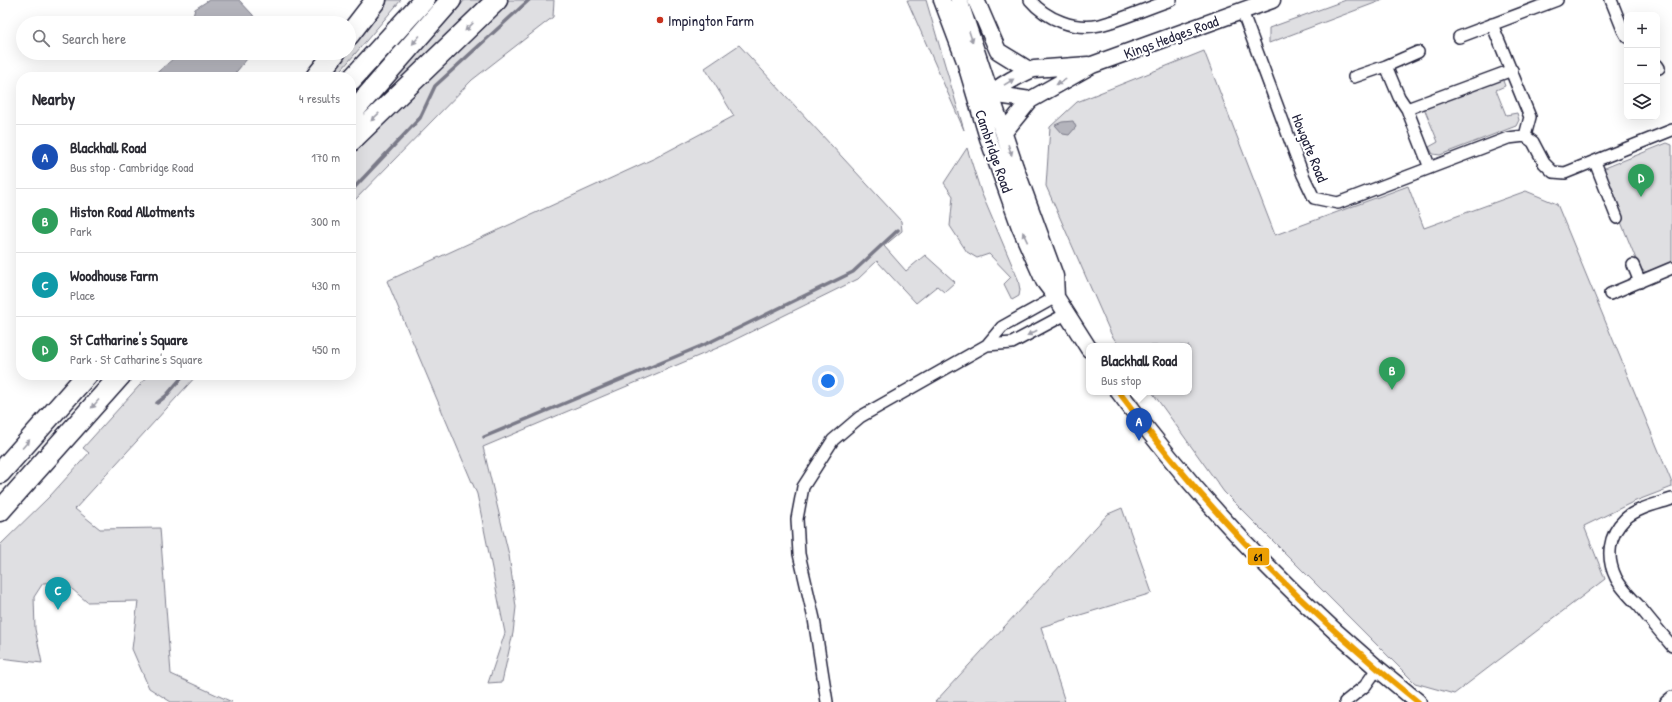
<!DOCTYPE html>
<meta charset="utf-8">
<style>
body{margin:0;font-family:"Patrick Hand",sans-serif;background:#f7f7f7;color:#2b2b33}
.controls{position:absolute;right:12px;top:12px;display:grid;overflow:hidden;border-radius:8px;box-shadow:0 4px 16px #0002}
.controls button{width:36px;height:36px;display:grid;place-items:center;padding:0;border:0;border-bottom:1px solid #e1e1e2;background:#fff;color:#2b2b33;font:20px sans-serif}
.you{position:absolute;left:828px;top:381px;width:14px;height:14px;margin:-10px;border:3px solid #fff;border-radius:50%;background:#1a73e8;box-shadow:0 0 0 6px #1a73e833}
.badge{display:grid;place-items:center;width:26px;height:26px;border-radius:50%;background:#d93025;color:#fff;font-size:13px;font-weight:700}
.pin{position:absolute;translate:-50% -33px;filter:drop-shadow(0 1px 2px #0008)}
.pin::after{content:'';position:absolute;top:21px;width:14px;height:12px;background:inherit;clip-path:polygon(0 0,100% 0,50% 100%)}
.popup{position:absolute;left:1086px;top:343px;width:106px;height:52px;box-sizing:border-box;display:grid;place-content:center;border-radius:8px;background:#fff;filter:drop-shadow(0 1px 3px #0005);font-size:13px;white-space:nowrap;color:#7c7c81}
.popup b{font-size:15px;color:#2b2b33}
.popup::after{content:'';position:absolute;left:50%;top:100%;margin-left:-8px;border:8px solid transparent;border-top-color:#fff}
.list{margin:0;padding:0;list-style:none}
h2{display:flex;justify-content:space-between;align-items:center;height:52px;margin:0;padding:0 16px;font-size:17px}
h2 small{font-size:13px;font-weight:400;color:#7c7c81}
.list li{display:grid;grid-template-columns:26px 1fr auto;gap:12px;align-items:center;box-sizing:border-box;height:64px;padding:0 16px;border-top:1px solid #e1e1e2}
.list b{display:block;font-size:15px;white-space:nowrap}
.list p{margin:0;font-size:13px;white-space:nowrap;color:#7c7c81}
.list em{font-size:13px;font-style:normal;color:#7c7c81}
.icon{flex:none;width:22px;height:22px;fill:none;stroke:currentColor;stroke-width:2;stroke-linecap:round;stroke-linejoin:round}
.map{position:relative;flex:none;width:1672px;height:702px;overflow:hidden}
.search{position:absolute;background:#fff;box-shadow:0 4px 16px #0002;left:16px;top:16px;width:340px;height:44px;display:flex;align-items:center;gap:10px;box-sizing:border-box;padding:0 14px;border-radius:22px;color:#7c7c81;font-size:15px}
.panel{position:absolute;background:#fff;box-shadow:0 4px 16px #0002;left:16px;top:72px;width:340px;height:308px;border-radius:16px}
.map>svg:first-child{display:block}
.green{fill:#dfdfe2;stroke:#80808e}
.water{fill:#b4b4bc;stroke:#7a7a88}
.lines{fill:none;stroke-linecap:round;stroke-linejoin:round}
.stream{stroke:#7a7a88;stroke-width:3.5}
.street-casing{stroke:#22223b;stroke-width:14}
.secondary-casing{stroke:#22223b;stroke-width:19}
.highway-casing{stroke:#22223b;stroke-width:23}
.street{stroke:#fff;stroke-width:11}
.secondary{stroke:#fff;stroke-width:16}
.highway{stroke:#fff;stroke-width:20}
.bus-1-casing{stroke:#fff;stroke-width:9}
.bus-1{stroke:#ec9f03;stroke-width:6}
.oneway{fill:#9c9ca7}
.poi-dot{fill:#c8321e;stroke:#fff;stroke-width:1.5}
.labels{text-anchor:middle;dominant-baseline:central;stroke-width:4;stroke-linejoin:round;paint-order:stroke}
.poi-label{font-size:15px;fill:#22223b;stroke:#fff;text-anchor:start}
.street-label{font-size:15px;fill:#22223b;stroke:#fff}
.line-badge{stroke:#fff;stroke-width:1.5}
.pale-badge-label{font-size:11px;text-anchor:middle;font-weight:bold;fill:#111}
</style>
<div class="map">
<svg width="1672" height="702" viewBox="0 0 1672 702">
<rect width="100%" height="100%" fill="#fff"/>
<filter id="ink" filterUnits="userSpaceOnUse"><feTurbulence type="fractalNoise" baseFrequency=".025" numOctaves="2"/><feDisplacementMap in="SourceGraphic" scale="8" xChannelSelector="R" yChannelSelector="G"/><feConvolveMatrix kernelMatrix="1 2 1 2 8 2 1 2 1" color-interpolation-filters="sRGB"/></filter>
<g filter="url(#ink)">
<path class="green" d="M388 0H401L337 75 332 71 346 53H349V50Z
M465 0H484L383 96 398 74Z
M507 0H554L553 17 472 80 351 204V155L461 43Z
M907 0H926L964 130Z
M1346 0H1383L1269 43V28Z
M739 45 901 221 902 231 884 246 906 271 925 255 955 282 944 292 937 286 916 303 877 261 858 279 722 346 483 447 509 555 516 607 513 633 502 682 488 683 505 633 477 494 387 281 655 158 734 116 705 68Z
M1204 51 1275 235 1408 186 1424 228 1526 191 1557 204 1672 483V487L1633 502 1584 526 1605 579 1454 694 1415 683 1224 492 1152 392H1189V346H1119L1111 334 1046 186 1050 127 1077 102Z
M1502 78 1505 86 1496 90 1506 115 1517 113 1519 120 1516 126 1440 155 1433 154 1429 147 1438 142 1424 108Z
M1667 143 1672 145V262L1646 272 1640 269 1600 170Z
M967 148 981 192 1018 279 1020 290 1019 296 1012 300 1004 284 1011 277 989 254 977 258 967 252 950 226 953 196 944 183Z
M149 375H197L75 509 100 529 160 528 171 674 232 702H171L149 688 132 649 138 601 87 602 64 582 43 583 34 597 35 629 42 663 0 658V545L50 496 89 453 83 448Z
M1122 508 1152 593 1041 627 1065 702H935L1108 514Z"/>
<path class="water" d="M209 0H239L253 15 256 23H191L195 9Z
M177 53H252L232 77H152L174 58Z
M1073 121 1076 127 1069 135 1063 134 1055 125 1062 122Z"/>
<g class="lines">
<path class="stream" d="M351 191 420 118 435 86 529 0
M157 403 166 396 184 375
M484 437 708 343 853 272 898 230"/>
<g class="street-casing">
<path id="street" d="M1030 0C1046 19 1075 31 1100 25 1124 19 1147 8 1171 0
M1611 0 1623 30 1627 37
M1242 11 1303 175 1314 198 1338 203 1508 138 1525 136
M1492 24 1530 117 1525 136
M1459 37 1557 0
M1657 65 1659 68
M1386 66 1399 97 1407 109 1430 168
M1354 77 1386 66 1418 52
M1407 109 1512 70
M1525 136 1533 142 1544 163 1553 172 1565 173 1672 130
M1595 162 1617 218
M1633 265 1640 282
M1610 294 1672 268
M987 345 1012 343 1066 314
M1672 499C1657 504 1637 508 1625 519 1608 535 1606 558 1616 578 1621 588 1631 598 1639 606 1650 620 1661 633 1672 646
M827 702 814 619 799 554 797 519 803 487 833 440 860 417 987 345 1002 327 1056 297
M1345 702 1365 686 1377 669
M1666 702 1672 697"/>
</g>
<g class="secondary-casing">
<path id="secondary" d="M942 0 965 61 988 138 1020 227 1044 281 1056 297 1089 349
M959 0 1015 167 1055 276 1056 297
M976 0 998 51 1029 70
M986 93 1030 100
M989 104C989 102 990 97 991 95 996 87 1025 72 1034 69L1088 65
M1004 132 1030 100 1092 65 1272 0
M1119 392C1204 508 1306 612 1418 702"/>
</g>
<g class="highway-casing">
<path id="highway" d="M349 35 376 0
M316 77 335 53
M351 80 424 0
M351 114 451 0
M351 141 497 0
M0 473 87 375
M0 511 121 375"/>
</g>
<use href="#street" class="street"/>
<use href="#secondary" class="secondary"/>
<use href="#highway" class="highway"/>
<g class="bus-1-casing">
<path id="bus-1" d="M1119 392C1204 508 1306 612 1418 702"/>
</g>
<use href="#bus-1" class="bus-1"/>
</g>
<defs><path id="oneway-solid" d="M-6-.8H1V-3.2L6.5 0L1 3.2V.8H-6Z"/></defs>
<g class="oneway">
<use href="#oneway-solid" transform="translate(469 27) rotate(136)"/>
<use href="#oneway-solid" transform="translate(971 37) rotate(71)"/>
<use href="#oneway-solid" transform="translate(416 40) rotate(131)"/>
<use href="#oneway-solid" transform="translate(1009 82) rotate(-32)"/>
<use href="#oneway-solid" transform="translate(1061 82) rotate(151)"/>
<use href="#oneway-solid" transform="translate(375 117) rotate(136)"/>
<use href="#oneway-solid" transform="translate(1010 150) rotate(71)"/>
<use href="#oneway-solid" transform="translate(1025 237) rotate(-115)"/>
<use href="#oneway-solid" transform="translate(1032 333) rotate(152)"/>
<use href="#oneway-solid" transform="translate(95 404) rotate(132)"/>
<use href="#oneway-solid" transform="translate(26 444) rotate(-49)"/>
</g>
</g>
<circle class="poi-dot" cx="660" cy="20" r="4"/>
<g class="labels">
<g class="poi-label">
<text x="668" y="20">Impington Farm</text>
</g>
<g class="street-label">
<text transform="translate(1171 37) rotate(-20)">Kings Hedges Road</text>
<text transform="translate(1310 148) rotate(68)">Howgate Road</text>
<text transform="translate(994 151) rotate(71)">Cambridge Road</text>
</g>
</g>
<rect class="line-badge" x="1247" y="547" width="23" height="19" rx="4" fill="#ec9f03"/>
<g class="pale-badge-label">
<text x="1258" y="561">61</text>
</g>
</svg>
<div class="controls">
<button>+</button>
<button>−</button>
<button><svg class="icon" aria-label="layers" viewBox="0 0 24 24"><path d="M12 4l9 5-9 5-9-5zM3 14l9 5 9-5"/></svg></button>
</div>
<div class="you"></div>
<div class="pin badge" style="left:1139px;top:441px;background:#1a4fb4">A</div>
<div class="popup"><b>Blackhall Road</b>Bus stop</div>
<div class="pin badge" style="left:1392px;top:390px;background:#2e9e5b">B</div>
<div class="pin badge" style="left:58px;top:610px;background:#0f9aa8">C</div>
<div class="pin badge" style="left:1641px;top:197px;background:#2e9e5b">D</div>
<div class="search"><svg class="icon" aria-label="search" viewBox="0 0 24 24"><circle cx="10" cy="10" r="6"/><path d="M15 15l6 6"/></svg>Search here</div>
<section class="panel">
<h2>Nearby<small>4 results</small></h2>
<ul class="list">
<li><span class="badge" style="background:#1a4fb4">A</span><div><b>Blackhall Road</b><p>Bus stop · Cambridge Road</p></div><em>170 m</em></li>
<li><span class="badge" style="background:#2e9e5b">B</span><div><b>Histon Road Allotments</b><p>Park</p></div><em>300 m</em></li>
<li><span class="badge" style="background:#0f9aa8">C</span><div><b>Woodhouse Farm</b><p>Place</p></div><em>430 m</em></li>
<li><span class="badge" style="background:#2e9e5b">D</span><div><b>St Catharine's Square</b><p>Park · St Catharine's Square</p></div><em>450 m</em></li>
</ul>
</section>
</div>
